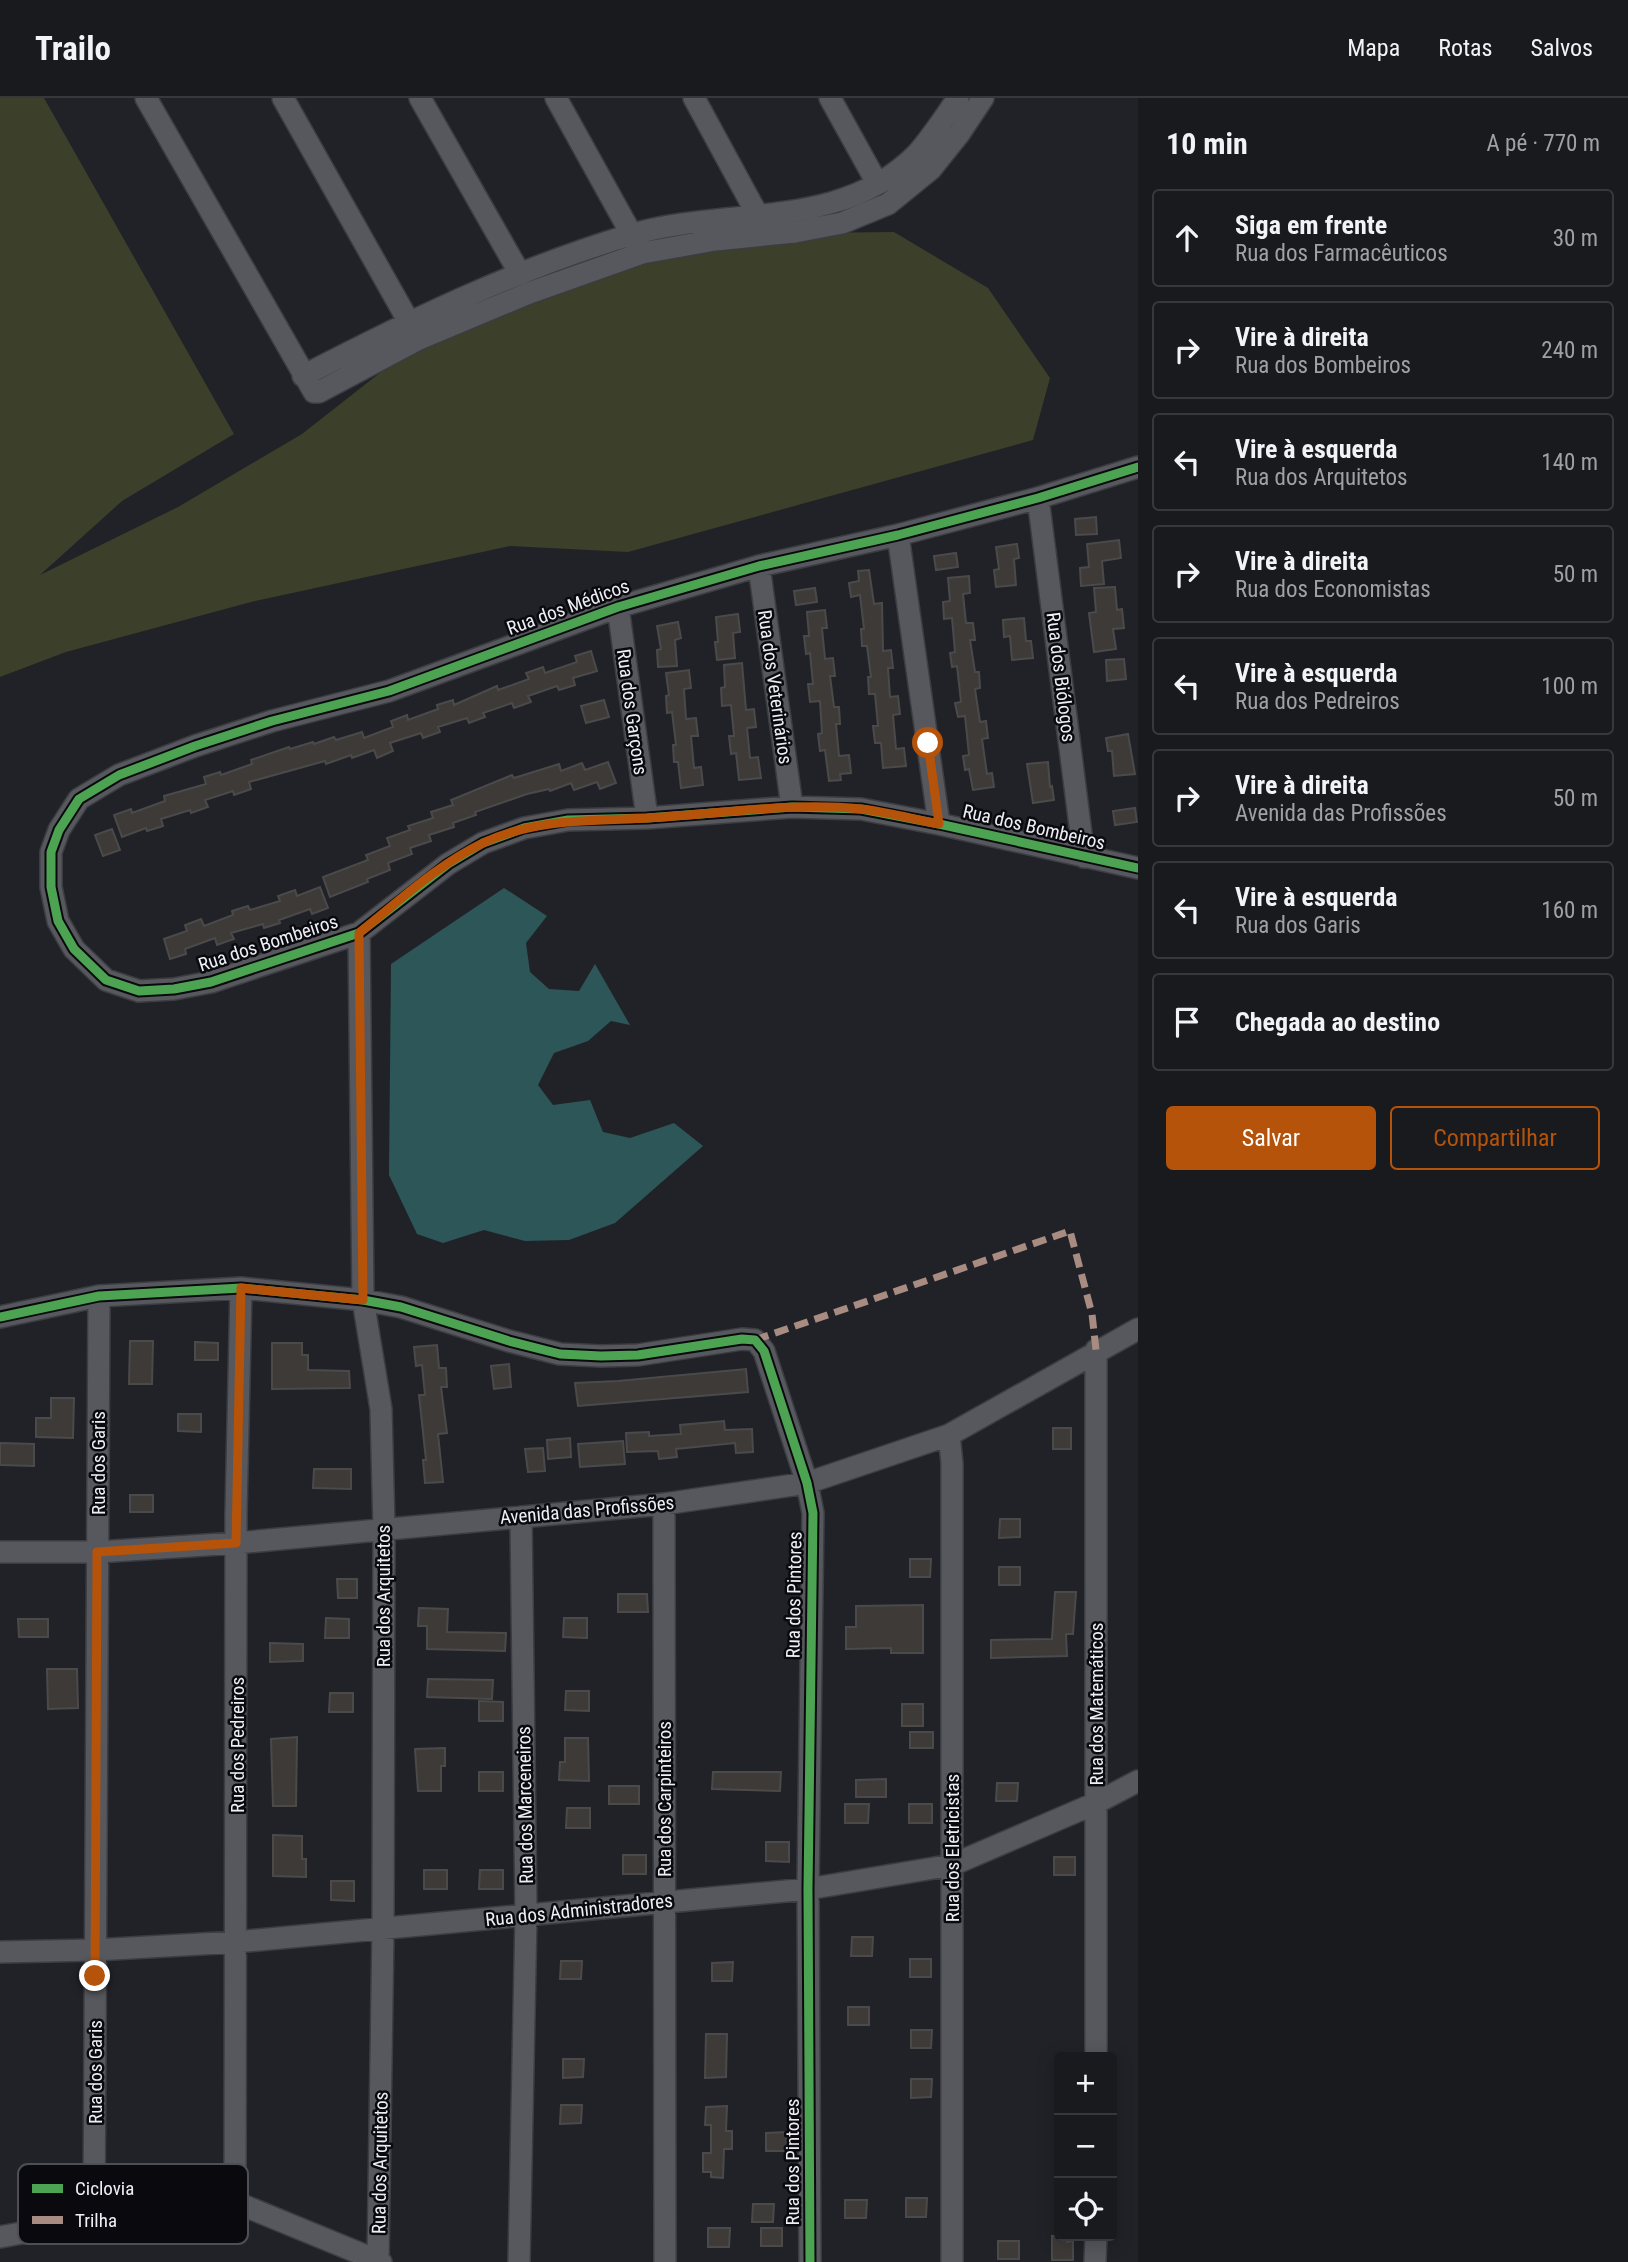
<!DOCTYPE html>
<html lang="pt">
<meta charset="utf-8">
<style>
body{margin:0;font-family:"Roboto Condensed",sans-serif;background:#26272a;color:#f1f3f6}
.controls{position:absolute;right:21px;bottom:21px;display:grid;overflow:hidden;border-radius:7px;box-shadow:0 4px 18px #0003}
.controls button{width:63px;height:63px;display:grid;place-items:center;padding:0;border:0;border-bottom:2px solid #37383b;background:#191a1d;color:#f1f3f6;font:35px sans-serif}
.stop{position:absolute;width:21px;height:21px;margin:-16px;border:5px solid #b45309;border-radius:50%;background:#fff}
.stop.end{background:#b45309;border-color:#fff;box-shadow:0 2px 7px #0008}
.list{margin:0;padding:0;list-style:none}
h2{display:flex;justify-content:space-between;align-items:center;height:91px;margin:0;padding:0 28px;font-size:30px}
h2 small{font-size:23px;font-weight:400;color:#9fa1a4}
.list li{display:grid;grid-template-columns:46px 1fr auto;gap:21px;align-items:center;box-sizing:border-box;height:98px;margin:0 14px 14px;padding:0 14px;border:2px solid #37383b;border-radius:7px}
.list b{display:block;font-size:26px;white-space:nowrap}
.list p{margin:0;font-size:23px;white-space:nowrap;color:#9fa1a4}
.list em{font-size:23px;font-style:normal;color:#9fa1a4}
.actions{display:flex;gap:14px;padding:21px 28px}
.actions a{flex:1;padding:16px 0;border:2px solid #b45309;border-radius:7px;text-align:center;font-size:24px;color:#b45309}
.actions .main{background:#b45309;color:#fff}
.icon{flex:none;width:38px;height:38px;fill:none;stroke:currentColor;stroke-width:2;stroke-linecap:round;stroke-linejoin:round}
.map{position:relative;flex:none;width:1138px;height:2164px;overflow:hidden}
header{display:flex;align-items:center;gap:42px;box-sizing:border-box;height:98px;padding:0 35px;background:#191a1d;border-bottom:2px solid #37383b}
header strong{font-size:33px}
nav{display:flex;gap:38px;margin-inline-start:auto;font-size:24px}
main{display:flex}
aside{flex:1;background:#191a1d}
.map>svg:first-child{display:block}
.green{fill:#3c3f29}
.water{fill:#2c5657}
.building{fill:#3e3a38;stroke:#4b4a4b;stroke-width:2}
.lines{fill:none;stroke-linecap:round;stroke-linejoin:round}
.street-casing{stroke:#3c3d42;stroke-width:24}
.street{stroke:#57585d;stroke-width:21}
.quiet{stroke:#a88b81;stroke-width:7;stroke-dasharray:14 7;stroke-linecap:butt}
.cycleway-casing{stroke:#0a0a0e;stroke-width:13}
.cycleway{stroke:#4ca352;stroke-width:9}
.route{stroke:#b45309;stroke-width:9}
.labels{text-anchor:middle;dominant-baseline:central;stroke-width:5;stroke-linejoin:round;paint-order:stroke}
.street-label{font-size:19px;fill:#eeeff6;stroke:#0a0a0e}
.key{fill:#0a0a0e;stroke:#4e4f54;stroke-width:2}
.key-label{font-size:19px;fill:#eeeff6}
</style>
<header>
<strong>Trailo</strong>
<nav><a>Mapa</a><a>Rotas</a><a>Salvos</a></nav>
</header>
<main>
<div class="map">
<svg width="1138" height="2164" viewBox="0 0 1138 2164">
<rect width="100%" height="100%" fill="#212227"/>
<path class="green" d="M0 0H44L234 336 122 403 40 477 178 409 302 336 409 252 651 152 804 135 894 134 988 190 1050 280 1033 342 628 454 510 448 251 504 66 554 0 579Z"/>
<path class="water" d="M504 790 547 818 526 845 530 874 549 891 579 893 595 866 630 927 611 923 588 943 554 955 538 987 553 1007 590 1002 603 1034 630 1040 674 1025 703 1048 615 1125 569 1142 525 1143 484 1132 443 1145 417 1136 389 1077 391 866Z"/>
<path class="building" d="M1096 419 1097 436 1076 437 1075 421Z
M1119 442 1121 460 1102 463 1104 486 1081 488 1080 470 1089 469 1087 446Z
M1017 446 1019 460 1014 461 1016 487 996 489 994 472 999 471 996 449Z
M956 455 958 469 936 472 934 458Z
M869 472 874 506 882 505 883 553 891 552 893 570H888L890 599 898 598 900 616 893 617 896 651 904 650 906 668 883 670 881 645H875L873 628H878L875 596H869L868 579H871L867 548H862L861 531H864L860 497 851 499 849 485 859 483 858 473Z
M969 478 970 495 963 496 966 525H973L975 542H970L975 574H979L980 590 975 591 980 624 986 623 988 640 982 641 987 676 992 675 994 689 973 692 969 671 965 672 963 658 969 657 965 618 958 619 955 605 961 604 957 568 952 569 950 555 955 554 952 520 944 521 943 504 950 503 948 480Z
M1115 489 1117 512 1122 511 1124 530 1113 531 1116 551 1094 554 1089 515 1096 514 1094 490Z
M815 490 817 504 796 507 794 493Z
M825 512 827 530H822L825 561 833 560 835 578H830L834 609H839L840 626H836L839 658 849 657 851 675 840 676 841 682 829 683 825 652 820 653 818 636 822 635 820 603 810 604 808 586H813L810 555 806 556 804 538H809L807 514Z
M738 516 740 534 733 535 735 560 717 562 715 544H718L716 519Z
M1024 520 1026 543H1031L1033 560 1012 562 1010 538 1004 539 1003 522Z
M678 524 681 540 675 542 677 568 658 569 657 552 661 551 657 528Z
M591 553 597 573 573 580 575 587 559 592 557 588 528 598 531 604 514 610 512 605 483 615 485 619 469 625 467 620 438 629 440 634 423 640 421 635 390 645 393 653 377 660 374 652 352 660 351 657 326 666 325 663 249 684 251 691 234 697 233 693 205 702 208 709 191 715 190 712 161 721 163 728 147 733 146 730 122 739 114 717 131 711 132 715 165 703 164 698 206 686 204 679 220 674 221 677 252 666 251 662 289 649 290 651 313 644 314 646 334 639 336 642 362 634 364 640 393 629 391 623 407 617 408 622 438 611 437 607 453 602 454 607 497 588 498 592 529 581 526 575 543 569 545 575 577 564 575 558Z
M1124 561 1126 581 1107 583 1106 562Z
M742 565 746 612 754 611 756 629 747 630 750 660 758 659 761 680 739 682 736 655 731 656 729 638H734L731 607 722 608 721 590 725 589 724 567Z
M689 572 691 590 684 591 686 621 696 620 698 638H691L694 670 701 669 703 687 681 690 678 664H674L673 647H676L672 614 667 615 666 598 669 597 666 575Z
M604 602 609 619 586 625 581 608Z
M1128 636 1135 676 1114 678 1112 653H1108L1106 640Z
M608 664 616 685 600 691 597 684 574 692 571 685 550 693 549 691 527 696 475 714 476 717 453 725 454 729 429 737 431 743 410 750 412 756 388 765 390 772 367 781 368 784 330 799 323 779 368 762 366 757 390 748 387 740 410 732 408 728 433 720 431 714 453 707 451 702 512 677 514 680 559 666 561 673 582 665 585 672Z
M1048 664 1050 689 1052 688 1054 702 1033 705 1027 666Z
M1135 710 1137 724 1115 727 1113 713Z
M112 731 120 752 103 758 95 737Z
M320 789 328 810 312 816 310 811 279 822 280 825 264 830 263 826 231 835 234 841 217 847 215 840 185 851 186 856 170 861 164 841 187 833 185 827 201 821 204 828 233 817 232 813 248 808 250 812 280 803 278 798 295 792 297 798Z
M130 1243H153L152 1286H129Z
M195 1244 218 1245V1262H195Z
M272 1245H302V1257H308V1272L349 1273 350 1290 272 1291Z
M437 1247 439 1270H446L447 1289H441L447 1335 438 1336 443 1384 425 1385 423 1362H426L419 1297H425L422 1267 416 1268 414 1249Z
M509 1266 511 1289 494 1291 491 1268Z
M746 1271 748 1294 578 1308 575 1285 618 1283Z
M51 1300H74L73 1340 36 1339V1320H51Z
M178 1316H201V1334L178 1333Z
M724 1323 725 1332 752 1331 753 1354 736 1355 735 1345 676 1351 677 1359 659 1361 658 1353 627 1354 626 1335 649 1334V1338L681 1336 680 1327Z
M1053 1330H1071V1351H1053Z
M570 1340 571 1359 548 1361 547 1342Z
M623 1343 625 1366 580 1369 578 1346Z
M0 1345 34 1346V1368L0 1367Z
M543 1350 545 1373 528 1374 525 1351Z
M314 1371H351V1391L313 1390Z
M130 1397H153V1414H130Z
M1000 1421H1020V1439L999 1440Z
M910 1461H931L930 1479H910Z
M999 1469H1020V1487H999Z
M337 1481H357V1500H338Z
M1055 1494H1076L1073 1536H1066L1067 1558 991 1560V1542L1052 1541Z
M618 1496H647L648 1514H618Z
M923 1507V1555H891V1550L846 1551V1529H856V1508Z
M419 1510 448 1511 447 1534 506 1535 505 1553 427 1551V1528H418Z
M326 1520 349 1521V1540H325Z
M564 1520H587V1540L563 1539Z
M18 1521H48V1539H19Z
M270 1545 303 1546V1563L270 1564Z
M47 1571H77L78 1610 48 1611Z
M428 1581 493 1582 492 1601 427 1599Z
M566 1593H589V1613L565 1612Z
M330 1595H353V1614H329Z
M479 1603 503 1604V1623H479Z
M902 1606H923V1628H902Z
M910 1634H933V1650H910Z
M297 1639 296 1708H273L271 1641Z
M565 1640H588L589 1683 559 1682 560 1664H565Z
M445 1650V1668H441V1693H418L415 1651Z
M479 1674H503V1693H479Z
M713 1674H781L780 1693 712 1691Z
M886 1681V1699H856V1682Z
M997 1685H1018L1017 1703H996Z
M609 1688H639V1706H609Z
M845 1706H869L868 1725H845Z
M909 1706H932V1725H909Z
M567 1710H590V1730H566Z
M273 1737 302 1738V1761H306V1779L273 1778Z
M766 1744H789V1764L766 1763Z
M623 1757H646V1776H623Z
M1054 1759H1075V1777H1054Z
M424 1772H447V1791H424Z
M480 1772H503V1791H479Z
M331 1783H354V1803L331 1802Z
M852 1839H873L872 1858H851Z
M910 1861H931V1879H910Z
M561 1863H582L581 1881H560Z
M733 1864 732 1883H712V1865Z
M848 1909H869V1927H848Z
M911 1932H932L931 1950H911Z
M706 1936H727L726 1979 705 1980Z
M563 1961H584L583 1979 563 1980Z
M911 1981H932L931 1999 911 2000Z
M561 2007H582L581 2025 560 2026Z
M727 2008 726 2033H732V2051H724L723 2080 711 2079V2074H703V2055H711V2027H705L706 2009Z
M787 2034 786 2053H766V2035Z
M906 2100H927L926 2119H906Z
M845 2102H867L866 2120H845Z
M753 2106H774L773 2124H752Z
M708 2130H730L729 2149H708Z
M761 2130H782V2148H761Z
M1052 2138H1068L1067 2144 1073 2143V2162H1052Z
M998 2143H1019V2161H998Z"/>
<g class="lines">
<g class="street-casing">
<path id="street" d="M146 0 314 294H319L419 241 529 195 642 155 715 142 795 134 842 125 888 106 931 71 959 36 983 0
M283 0 414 233
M420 0 520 176
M556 0 638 148
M694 0 763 127
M830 0 877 85
M303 278C409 223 516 171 630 137 726 108 840 134 917 56 932 39 945 19 958 0
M1138 369 1038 400 898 437 759 468 618 509 389 593 272 623 195 648 119 677 79 701 59 732 51 754V789L58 823 74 851 106 882 139 893 174 891 211 884 359 835 448 766 483 745 524 730 568 722 647 720 792 709 861 711 939 726 1138 770
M1038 400 1084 759
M898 437 939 726
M759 468 792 709
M618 509 647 720
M359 835 363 1202 381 1311 384 1430 383 1831 378 2162
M0 1219 99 1198 241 1190 363 1202 401 1209 509 1243 560 1256 601 1258 638 1257 742 1241 755 1242 764 1253 807 1385 813 1415 808 1791 810 2164
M949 1337 952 1365V2164
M664 1406 665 2164
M0 1454H98L236 1445 664 1406 807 1385 949 1337 1138 1231
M0 1854 95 1852 236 1844 808 1791 952 1767 1096 1705 1138 1683
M1096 1959V1252
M235 2104 236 1415 241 1190
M94 2121 99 1198
M0 2139 190 2104H235L381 2164
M519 2164 526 1817 521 1419
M1095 2164 1096 2138"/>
</g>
<use href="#street" class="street"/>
<path class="quiet" d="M755 1242 1070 1133 1092 1216 1096 1252"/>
<g class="cycleway-casing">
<path id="cycleway" d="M1138 369 1038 400 898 437 759 468 618 509 389 593 272 623 195 648 119 677 79 701 59 732 51 754V789L58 823 74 851 106 882 139 893 174 891 211 884 359 835 448 766 483 745 524 730 568 722 647 720 792 709 861 711 939 726 1138 770
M0 1219 99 1198 241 1190 363 1202 401 1209 509 1243 560 1256 601 1258 638 1257 742 1241 755 1242 764 1253 807 1385 813 1415 808 1791 810 2164"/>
</g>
<use href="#cycleway" class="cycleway"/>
</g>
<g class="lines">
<path class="route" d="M95 1878 97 1454 236 1445 241 1190 363 1202 359 835C398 804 437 767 483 745 536 720 592 723 649 720 719 716 790 704 861 711 887 714 913 721 939 726L928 645"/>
</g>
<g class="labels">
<g class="street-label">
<text transform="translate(568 509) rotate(-20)">Rua dos Médicos</text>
<text transform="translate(1061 579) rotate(83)">Rua dos Biólogos</text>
<text transform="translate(775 589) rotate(82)">Rua dos Veterinários</text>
<text transform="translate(632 614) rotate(82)">Rua dos Garçons</text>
<text transform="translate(1034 729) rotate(13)">Rua dos Bombeiros</text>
<text transform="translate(268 845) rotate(-18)">Rua dos Bombeiros</text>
<text transform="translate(98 1365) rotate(-90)">Rua dos Garis</text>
<text transform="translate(587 1412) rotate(-5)">Avenida das Profissões</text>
<text transform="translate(794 1497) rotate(-89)">Rua dos Pintores</text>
<text transform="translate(383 1498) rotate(-90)">Rua dos Arquitetos</text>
<text transform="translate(1096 1606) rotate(-90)">Rua dos Matemáticos</text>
<text transform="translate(237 1647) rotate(-90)">Rua dos Pedreiros</text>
<text transform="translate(664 1701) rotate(-90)">Rua dos Carpinteiros</text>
<text transform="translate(525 1707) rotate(-91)">Rua dos Marceneiros</text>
<text transform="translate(952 1750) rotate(-90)">Rua dos Eletricistas</text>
<text transform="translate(579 1812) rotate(-6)">Rua dos Administradores</text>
<text transform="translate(95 1974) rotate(-90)">Rua dos Garis</text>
<text transform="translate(792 2064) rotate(-90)">Rua dos Pintores</text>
<text transform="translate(380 2065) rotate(-89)">Rua dos Arquitetos</text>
</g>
</g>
<rect x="18" y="2066" width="230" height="80" rx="10" class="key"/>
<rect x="32" y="2086" width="31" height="9" fill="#4ca352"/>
<rect x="32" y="2118" width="31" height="8" fill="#a88b81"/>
<g class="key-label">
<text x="75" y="2097">Ciclovia</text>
<text x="75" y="2129">Trilha</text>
</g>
</svg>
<div class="controls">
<button>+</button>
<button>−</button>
<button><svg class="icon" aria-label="locate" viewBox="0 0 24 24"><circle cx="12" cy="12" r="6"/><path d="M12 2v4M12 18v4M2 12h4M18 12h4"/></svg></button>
</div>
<div class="stop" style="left:928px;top:645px"></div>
<div class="stop end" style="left:95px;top:1878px"></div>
</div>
<aside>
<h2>10 min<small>A pé · 770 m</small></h2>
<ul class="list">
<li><svg class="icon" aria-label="ahead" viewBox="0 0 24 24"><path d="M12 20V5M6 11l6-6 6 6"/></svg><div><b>Siga em frente</b><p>Rua dos Farmacêuticos</p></div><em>30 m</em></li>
<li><svg class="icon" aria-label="right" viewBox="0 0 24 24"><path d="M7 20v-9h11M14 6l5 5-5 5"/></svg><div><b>Vire à direita</b><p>Rua dos Bombeiros</p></div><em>240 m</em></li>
<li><svg class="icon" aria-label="left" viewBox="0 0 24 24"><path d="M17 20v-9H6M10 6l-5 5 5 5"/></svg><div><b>Vire à esquerda</b><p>Rua dos Arquitetos</p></div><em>140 m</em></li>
<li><svg class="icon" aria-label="right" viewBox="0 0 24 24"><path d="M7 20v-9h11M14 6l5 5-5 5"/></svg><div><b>Vire à direita</b><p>Rua dos Economistas</p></div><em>50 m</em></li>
<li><svg class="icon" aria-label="left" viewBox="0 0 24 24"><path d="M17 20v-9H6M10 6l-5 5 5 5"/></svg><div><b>Vire à esquerda</b><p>Rua dos Pedreiros</p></div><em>100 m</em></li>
<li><svg class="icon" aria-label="right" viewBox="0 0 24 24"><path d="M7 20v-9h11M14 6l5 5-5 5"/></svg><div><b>Vire à direita</b><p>Avenida das Profissões</p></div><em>50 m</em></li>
<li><svg class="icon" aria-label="left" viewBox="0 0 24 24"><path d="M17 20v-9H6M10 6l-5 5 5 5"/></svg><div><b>Vire à esquerda</b><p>Rua dos Garis</p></div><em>160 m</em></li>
<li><svg class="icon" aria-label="arrive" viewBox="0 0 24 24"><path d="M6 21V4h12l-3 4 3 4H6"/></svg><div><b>Chegada ao destino</b></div></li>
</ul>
<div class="actions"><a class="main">Salvar</a><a>Compartilhar</a></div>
</aside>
</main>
